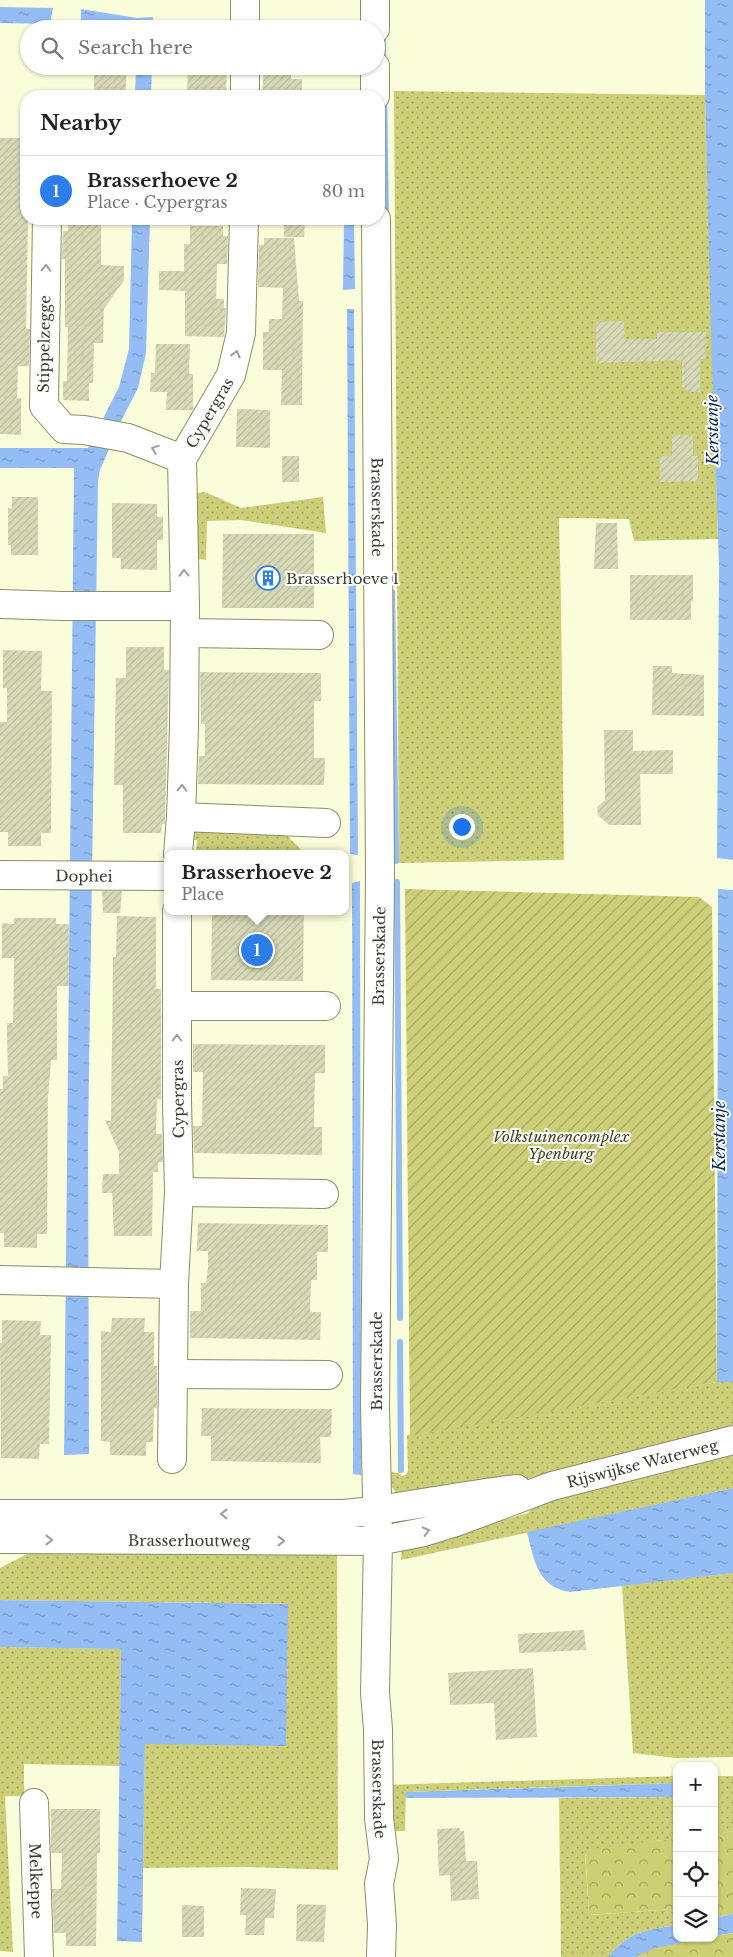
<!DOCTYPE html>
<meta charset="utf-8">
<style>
body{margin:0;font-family:"Libre Baskerville",serif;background:#f6f6f6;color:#222}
.controls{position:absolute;right:15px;bottom:15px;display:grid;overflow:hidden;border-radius:10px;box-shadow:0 1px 4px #0004}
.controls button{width:45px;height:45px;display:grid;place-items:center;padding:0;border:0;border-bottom:1px solid #e0e0e0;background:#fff;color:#222;font:25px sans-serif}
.you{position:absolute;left:461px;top:826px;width:18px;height:18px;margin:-12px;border:4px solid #fff;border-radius:50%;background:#1a73e8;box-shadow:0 0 0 8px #1a73e833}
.badge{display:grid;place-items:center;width:32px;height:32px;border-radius:50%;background:#2d7de8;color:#fff;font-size:16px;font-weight:700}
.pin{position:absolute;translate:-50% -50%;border:2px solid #fff;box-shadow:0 1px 5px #0006}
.popup{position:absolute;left:164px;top:850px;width:185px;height:65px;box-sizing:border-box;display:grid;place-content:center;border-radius:10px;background:#fff;filter:drop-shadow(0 1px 4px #0005);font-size:16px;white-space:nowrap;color:#767676}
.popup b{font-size:19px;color:#222}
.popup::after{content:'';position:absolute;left:50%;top:100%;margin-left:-10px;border:10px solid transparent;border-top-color:#fff}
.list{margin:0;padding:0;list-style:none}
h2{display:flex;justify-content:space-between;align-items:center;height:65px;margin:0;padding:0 20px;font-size:21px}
h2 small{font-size:16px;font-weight:400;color:#767676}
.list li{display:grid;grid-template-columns:32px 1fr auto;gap:15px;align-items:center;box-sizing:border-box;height:70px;padding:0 20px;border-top:1px solid #e0e0e0}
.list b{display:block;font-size:19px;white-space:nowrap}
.list p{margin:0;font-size:16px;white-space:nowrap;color:#767676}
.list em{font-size:16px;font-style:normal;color:#767676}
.icon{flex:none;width:28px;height:28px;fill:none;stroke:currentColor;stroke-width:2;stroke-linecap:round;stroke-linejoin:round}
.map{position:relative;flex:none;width:733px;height:1957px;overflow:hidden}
.search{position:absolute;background:#fff;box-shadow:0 1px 4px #0004;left:20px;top:20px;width:365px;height:55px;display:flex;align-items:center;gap:12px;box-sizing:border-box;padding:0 18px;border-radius:28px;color:#767676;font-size:19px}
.panel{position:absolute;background:#fff;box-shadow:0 1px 4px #0004;left:20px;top:90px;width:365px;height:135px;border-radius:20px}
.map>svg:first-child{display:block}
.grass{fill:url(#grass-dots)}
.forest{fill:url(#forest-crowns)}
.garden{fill:url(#garden-furrows)}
.water{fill:url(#water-ripples)}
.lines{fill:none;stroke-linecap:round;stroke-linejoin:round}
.stream{stroke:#94bcf5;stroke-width:6}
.building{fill:url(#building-hatch)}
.minor-casing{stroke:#8b8d6c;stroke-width:30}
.major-casing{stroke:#8b8d6c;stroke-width:30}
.minor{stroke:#fff;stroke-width:28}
.major{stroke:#fff;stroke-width:28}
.oneway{stroke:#9e9e97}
.labels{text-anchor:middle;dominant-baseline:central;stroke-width:4;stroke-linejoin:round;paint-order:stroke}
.street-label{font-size:15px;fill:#3c3d2f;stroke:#fff}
.poi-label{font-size:15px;fill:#3c3d2f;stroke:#fff;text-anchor:start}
.park-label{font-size:15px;font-style:italic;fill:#43441d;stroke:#fff}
.water-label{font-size:16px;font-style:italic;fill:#072753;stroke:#fff}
</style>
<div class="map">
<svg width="733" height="1957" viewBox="0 0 733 1957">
<defs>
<pattern id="grass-dots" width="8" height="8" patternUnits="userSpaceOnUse" patternTransform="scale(1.25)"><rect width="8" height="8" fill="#cccf78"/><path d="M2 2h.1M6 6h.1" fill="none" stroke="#a7a963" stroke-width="1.8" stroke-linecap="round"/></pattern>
<pattern id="forest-crowns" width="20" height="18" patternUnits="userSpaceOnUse" patternTransform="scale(1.25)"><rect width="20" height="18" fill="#cccf73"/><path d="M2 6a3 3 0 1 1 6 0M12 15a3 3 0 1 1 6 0" fill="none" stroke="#a7a95f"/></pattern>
<pattern id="garden-furrows" width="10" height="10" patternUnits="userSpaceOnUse" patternTransform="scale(1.25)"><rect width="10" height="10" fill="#cccf78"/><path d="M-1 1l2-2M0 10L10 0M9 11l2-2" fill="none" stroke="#a7a963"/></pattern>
<pattern id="water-ripples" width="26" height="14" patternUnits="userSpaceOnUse" patternTransform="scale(1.25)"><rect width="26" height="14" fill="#94bcf5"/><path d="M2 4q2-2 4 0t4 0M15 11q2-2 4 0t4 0" fill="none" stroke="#7a9ac7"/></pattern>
<pattern id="building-hatch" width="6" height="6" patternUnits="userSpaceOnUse" patternTransform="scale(1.25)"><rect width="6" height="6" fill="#d7d9b6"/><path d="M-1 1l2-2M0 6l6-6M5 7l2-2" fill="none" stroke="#b9bb9d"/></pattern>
</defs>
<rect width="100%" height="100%" fill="#fafdd9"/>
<path class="grass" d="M394 91 705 95 718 539 634 541 629 519 559 518 561 605 564 860 399 863Z
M205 492 241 508 323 497 326 533 241 520 207 521 206 560 191 558V494Z
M191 827 281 829 305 854H196L197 840H190Z
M717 1382H733V1429L546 1475 405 1502C394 1493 390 1487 389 1472L399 1473 402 1476 406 1475 408 1471 407 1435Z
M733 1450V1488L401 1560 402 1543 491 1518 496 1522 528 1513 541 1499Z
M337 1547 338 1870 247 1867 143 1868 145 1744 288 1604 0 1600V1568L37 1549Z
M733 1573V1757L675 1758 633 1753 622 1585Z
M0 1647 121 1649 120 1766 24 1764V1796H5L13 1952 0 1951Z
M677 1776V1783L406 1792 405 1831H385L383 1785Z
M714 1776H733V1831L714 1834V1796L717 1795V1790L714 1788Z
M677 1797V1838L585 1851 589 1915 673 1909 677 1925C646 1930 629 1931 608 1957H561L559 1798Z"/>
<path class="forest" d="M733 1831V1914L714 1918V1834Z
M677 1838V1924L673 1909 589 1915 585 1850Z
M733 1933V1957H634C653 1946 693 1938 714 1938V1936Z"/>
<path class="garden" d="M405 889 699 897 712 907 717 1382 410 1436Z"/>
<path class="water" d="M705 0H733V860L717 858 719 566 711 335 705 95Z
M0 7 53 8 50 24 0 23Z
M81 9 137 18 153 17 152 29H100L81 26Z
M136 66H152L151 96H135Z
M132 219H150L146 353 138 388 121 421 100 470 98 481 88 1139 89 1454 64 1455 74 468H0V448H88L119 387 129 349Z
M344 219H354L355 289 343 290Z
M347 309H354L358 855 350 854Z
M360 881 361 1475 353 1474 352 883Z
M718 889 733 890V1382H717Z
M733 1488V1573L570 1592C537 1587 534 1559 527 1532Z
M0 1600 288 1604 286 1746 145 1744 142 1942 117 1941 121 1649 0 1647Z
M677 1783V1797L407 1798 405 1796 406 1792H408Z
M733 1914V1933L714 1936V1918Z
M677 1925V1938H704L656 1948 634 1957H608C629 1931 646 1930 677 1925Z"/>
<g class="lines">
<path class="stream" d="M383 32V62
M384 97 386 217
M392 592 396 861
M397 882 400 1318
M400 1342 401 1470"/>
</g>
<path class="building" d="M100 66H126V93L100 94V90L94 91V70H100Z
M188 66H227L226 94H219V96H195V94L187 93Z
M264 66H291V79H302V96H262Z
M0 138H26V219H28L26 328 30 329 29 366H18L17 398H21V435L0 434Z
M284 219H305L304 237H284Z
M68 221 101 222V265L124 266V280L104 309 103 343H94L93 383H89V401L63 400V381H67L68 327H65V259H62L63 231H68Z
M190 226H223V236H228L227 264H217L216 299H224V308H226L224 337 185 336V291L159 290V271H184V244H190Z
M264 238H294L299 301H303L302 405H281L282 370H263V332H269V319H282L283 288 258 287 259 245H264Z
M624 321 625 339H657V332H706L705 359H700V392H688L682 386V360L596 363V322Z
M156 344H190L189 374H193V410H166L167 392H150L151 373H155Z
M237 409 270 410V448L236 447Z
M672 435H693V456H698V481L660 482V456H672Z
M282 456H299V482H282Z
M12 497H38V555H11V545H8V508L12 509Z
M112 503 157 504V517H163V540H157V570L121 569V558H112Z
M596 523H617L618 569H594Z
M223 534H314V608H222Z
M630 575H693V601H691V620H630Z
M126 647H164V670H169L165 816V824H162L161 833H123V785H114L116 678H126Z
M3 650 42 651 41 691H52L51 833H41V846H8V832H0V722H7V688H3Z
M653 666H672V673L704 675V716L652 715Z
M200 672 321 673V701H314V758H325L324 785 198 784 199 756H205V724H201Z
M604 730H633V751L673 750V774H640L641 825H609L598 815 597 807 605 800Z
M102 891H122L120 913H103Z
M212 911H304L303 981 211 980Z
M117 916 156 917V989H161V1099H157L156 1134H162L163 1162H158V1172H153L152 1236H114L112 1193H102L103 1174H119V1152L105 1120 111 1121 113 957H116Z
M14 918H56V924H69V986H57V1060H51L48 1098 47 1234H37V1248L4 1247V1233H0V1089H3V1076H8L7 1034V1023H13L14 964V958H2V923L14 924Z
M193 1044 325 1045V1073H315L314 1127H322V1155L194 1153 193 1126H202L203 1072H193Z
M198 1223 328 1225V1252H317V1280H311L310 1312H321L320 1340 190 1338V1311H201V1283H206L208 1268V1251H197Z
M112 1318H145L144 1332H154V1366H157V1408H154L153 1442H146V1456L110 1455V1442L101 1441V1331L111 1332Z
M2 1320 41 1321 40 1335H51L49 1444H40L39 1459 1 1458 0 1343H2Z
M202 1408 332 1409 331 1437H320L321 1463 211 1461V1436H201Z
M584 1630 586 1650 519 1653 518 1634Z
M533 1668 537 1737 496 1740 494 1703 450 1705 448 1673Z
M51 1809H100V1853H97L96 1946H66V1933H54L52 1889H61L62 1853H51Z
M460 1828V1831H464L466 1861H477L479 1899 451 1901 450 1875 439 1876 437 1829Z
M241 1888 276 1889 274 1918H265L264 1935H245L246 1915H240Z
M297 1904 326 1905 324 1942 296 1941Z
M182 1905 204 1906V1937H182Z"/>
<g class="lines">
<g class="minor-casing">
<g id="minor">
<path d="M375 0V29"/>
<path d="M245 29V0"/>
<path d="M375 66V96"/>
<path d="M245 96V66"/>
<path d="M47 219 44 406 64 429 84 430 128 438 182 459"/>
<path id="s1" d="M376 219 380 875 375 1407 378 1541 375 1693 378 1729 379 1818 384 1859 379 1884 382 1924 381 1957"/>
<path d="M0 604 64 606H185"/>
<path d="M185 633 319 635"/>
<path d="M181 817 326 823"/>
<path id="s2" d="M178 854 181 817 184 727 185 606 182 459 231 375 241 333 244 219"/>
<path id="s3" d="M0 875 168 876"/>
<path d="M177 1006H326"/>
<path d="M179 1192 324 1194"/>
<path d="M0 1280 174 1284"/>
<path d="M173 1374 328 1375"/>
<path d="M172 1459 174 1284 179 1192 177 1100V911"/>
<path id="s4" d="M34 1803 39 1957"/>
</g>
</g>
<g class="major-casing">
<g id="major">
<path d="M0 1514H343C402 1509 459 1495 517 1489"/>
<path id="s5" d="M0 1539 378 1541 424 1532 456 1522 552 1486 733 1440"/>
</g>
</g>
<use href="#minor" class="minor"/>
<use href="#major" class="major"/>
</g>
<defs><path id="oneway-chevron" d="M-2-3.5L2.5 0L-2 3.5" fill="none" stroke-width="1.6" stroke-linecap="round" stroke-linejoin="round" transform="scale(1.25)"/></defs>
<g class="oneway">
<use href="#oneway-chevron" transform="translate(46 268) rotate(-88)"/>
<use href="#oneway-chevron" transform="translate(236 354) rotate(-76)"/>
<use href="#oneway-chevron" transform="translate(155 449) rotate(-159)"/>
<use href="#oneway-chevron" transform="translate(184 573) rotate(-91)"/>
<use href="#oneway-chevron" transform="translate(182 788) rotate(-88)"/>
<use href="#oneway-chevron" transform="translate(177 1038) rotate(-90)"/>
<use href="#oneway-chevron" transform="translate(224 1514) rotate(180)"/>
<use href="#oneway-chevron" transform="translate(426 1531) rotate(-14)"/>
<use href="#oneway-chevron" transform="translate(49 1540)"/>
<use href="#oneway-chevron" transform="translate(281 1541)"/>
</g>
<defs>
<g id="building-ring" transform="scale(1.25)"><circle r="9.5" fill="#fff" stroke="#2d7de8" stroke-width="1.5"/><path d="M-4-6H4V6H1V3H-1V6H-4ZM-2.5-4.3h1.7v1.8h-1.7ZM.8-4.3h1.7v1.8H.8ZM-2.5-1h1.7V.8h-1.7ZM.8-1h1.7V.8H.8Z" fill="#2d7de8"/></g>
</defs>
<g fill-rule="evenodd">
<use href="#building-ring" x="268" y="578"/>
</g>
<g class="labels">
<g class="street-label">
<text transform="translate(44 344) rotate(-89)">Stippelzegge</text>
<text stroke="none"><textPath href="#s2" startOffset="449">Cypergras</textPath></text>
<text stroke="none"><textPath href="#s1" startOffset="288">Brasserskade</textPath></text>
<text stroke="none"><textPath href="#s3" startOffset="84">Dophei</textPath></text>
<text transform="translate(379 956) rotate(-89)">Brasserskade</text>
<text transform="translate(178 1099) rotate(-91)">Cypergras</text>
<text transform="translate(376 1361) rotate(-90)">Brasserskade</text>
<text stroke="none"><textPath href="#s5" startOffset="654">Rijswijkse Waterweg</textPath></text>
<text stroke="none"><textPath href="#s5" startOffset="189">Brasserhoutweg</textPath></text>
<text stroke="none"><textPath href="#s1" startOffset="1570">Brasserskade</textPath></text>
<text stroke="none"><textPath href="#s4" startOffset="78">Melkeppe</textPath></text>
</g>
<g class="poi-label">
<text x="286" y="578">Brasserhoeve 1</text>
</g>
<g class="park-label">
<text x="561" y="1136">Volkstuinencomplex<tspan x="561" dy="17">Ypenburg</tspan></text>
</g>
<g class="water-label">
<text transform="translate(712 430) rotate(-91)">Kerstanje</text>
<text transform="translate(719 1136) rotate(-90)">Kerstanje</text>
</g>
</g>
</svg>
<div class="controls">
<button>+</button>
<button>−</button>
<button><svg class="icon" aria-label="locate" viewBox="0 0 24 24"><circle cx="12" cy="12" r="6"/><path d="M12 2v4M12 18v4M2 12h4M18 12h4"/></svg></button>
<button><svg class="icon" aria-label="layers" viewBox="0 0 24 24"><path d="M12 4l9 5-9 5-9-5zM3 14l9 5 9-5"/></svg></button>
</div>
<div class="you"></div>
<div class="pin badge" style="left:257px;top:950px">1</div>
<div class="popup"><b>Brasserhoeve 2</b>Place</div>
<div class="search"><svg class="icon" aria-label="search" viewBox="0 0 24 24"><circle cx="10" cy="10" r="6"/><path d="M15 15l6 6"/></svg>Search here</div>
<section class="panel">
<h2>Nearby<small></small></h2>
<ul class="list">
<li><span class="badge">1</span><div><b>Brasserhoeve 2</b><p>Place · Cypergras</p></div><em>80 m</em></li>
</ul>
</section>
</div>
